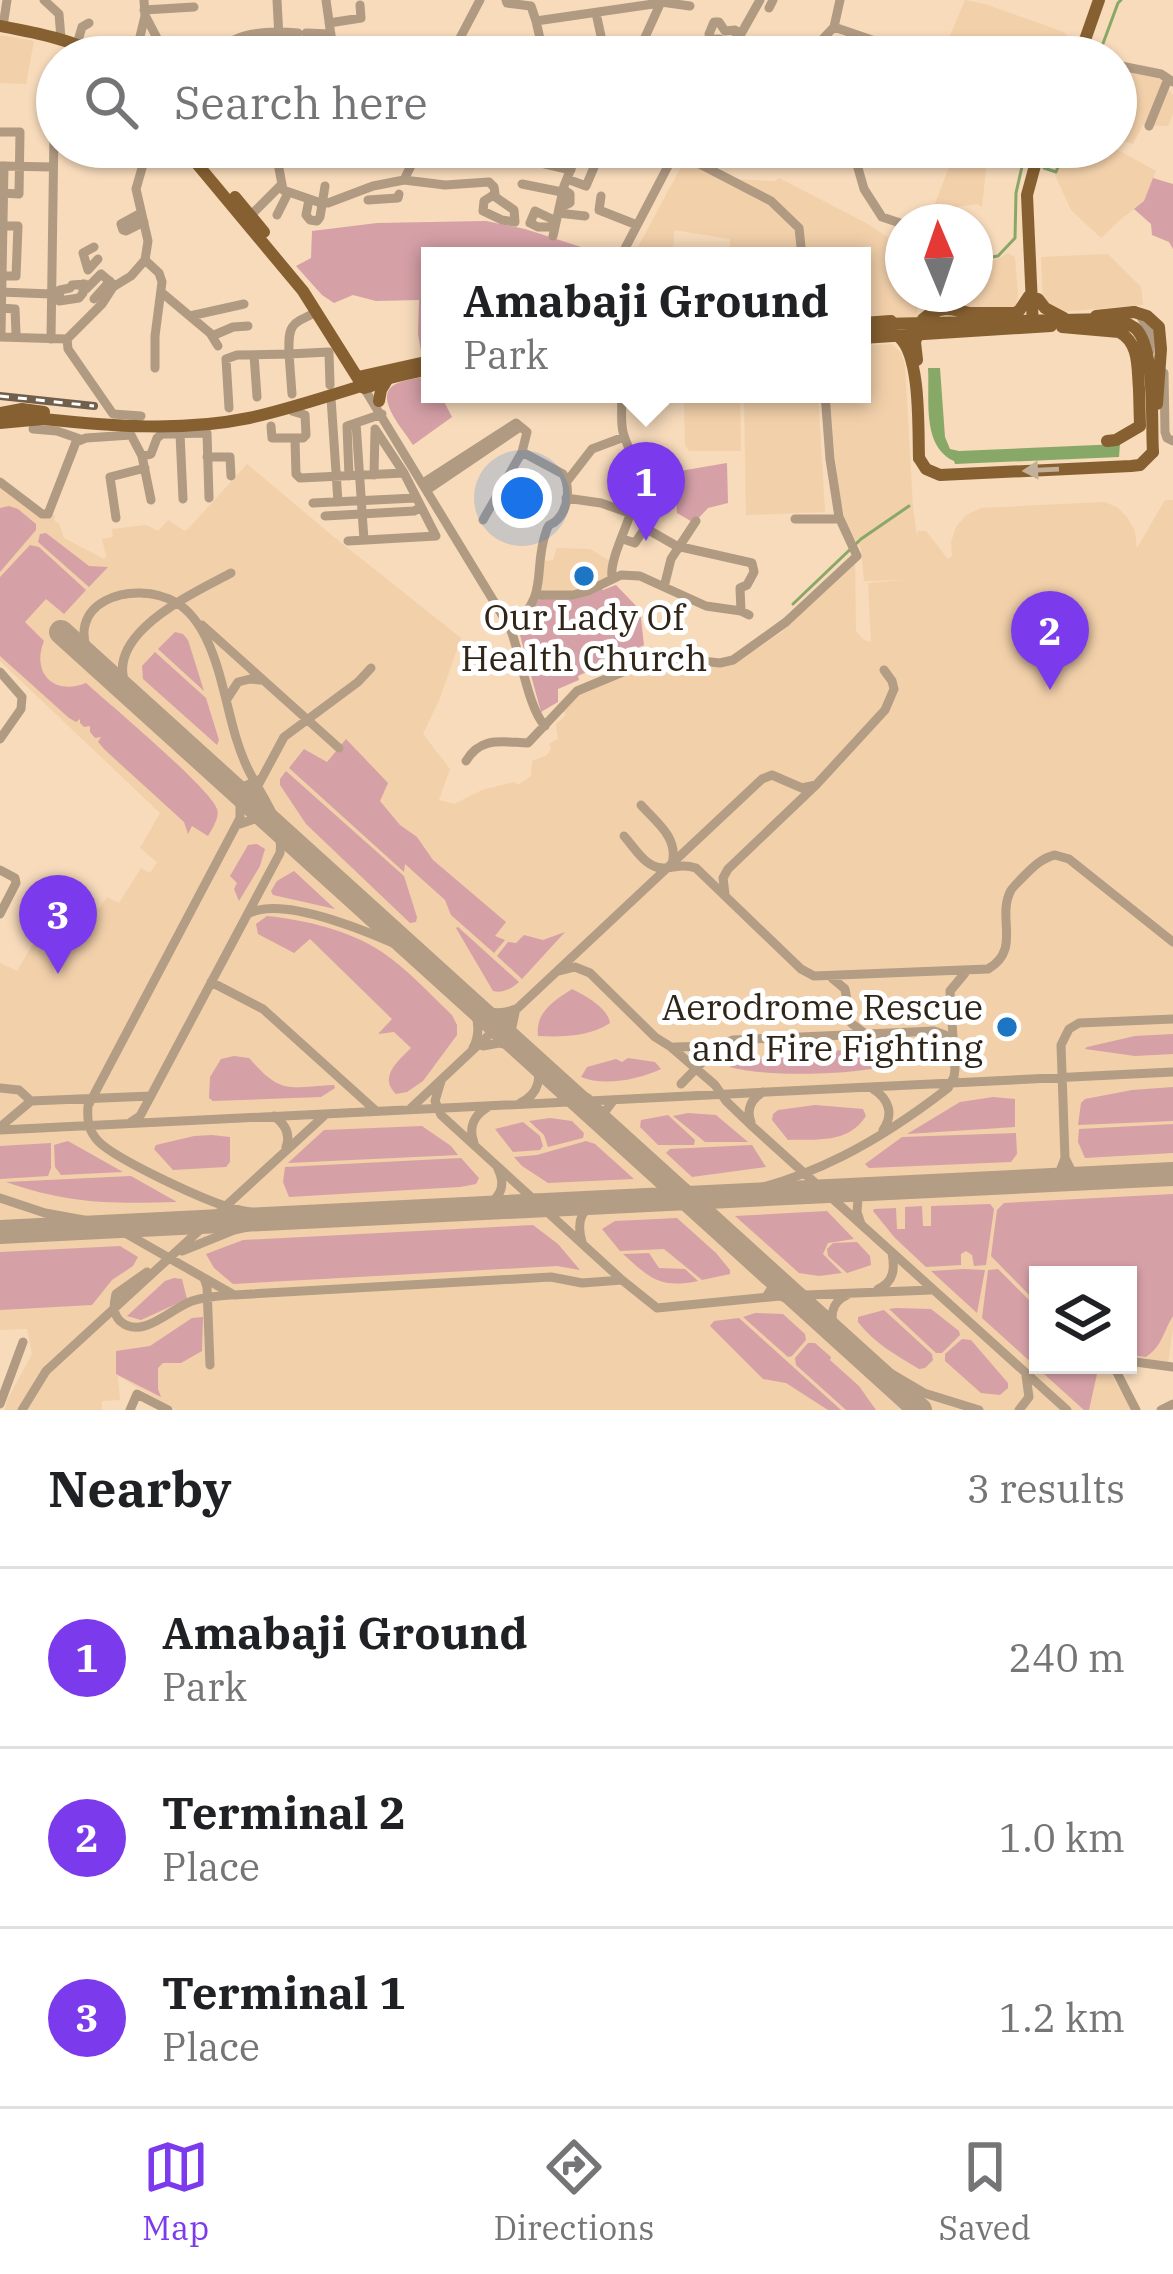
<!DOCTYPE html>
<style>
body{margin:0;font-family:"IBM Plex Serif",serif;background:#f6f6f6;color:#202124}
.controls{position:absolute;right:36px;bottom:36px;display:grid;overflow:hidden;border-radius:0px;box-shadow:0 3px 9px #0004}
.controls button{width:108px;height:108px;display:grid;place-items:center;padding:0;border:0;border-bottom:3px solid #e0e0e0;background:#fff;color:#202124;font:60px sans-serif}
.compass{position:absolute;left:885px;top:204px;width:108px;height:108px;border-radius:50%;background:#fff;box-shadow:0 3px 9px #0004;rotate:358deg}
.you{position:absolute;left:522px;top:498px;width:42px;height:42px;margin:-30px;border:9px solid #fff;border-radius:50%;background:#1a73e8;box-shadow:0 0 0 18px #1a73e833}
.badge{display:grid;place-items:center;width:78px;height:78px;border-radius:50%;background:#7c3aed;color:#fff;font-size:39px;font-weight:700}
.pin{position:absolute;translate:-50% -99px;filter:drop-shadow(0 3px 6px #0008)}
.pin::after{content:'';position:absolute;top:63px;width:42px;height:36px;background:inherit;clip-path:polygon(0 0,100% 0,50% 100%)}
.popup{position:absolute;left:421px;top:247px;width:450px;height:156px;box-sizing:border-box;display:grid;place-content:center;border-radius:0px;background:#fff;filter:drop-shadow(0 3px 9px #0005);font-size:39px;white-space:nowrap;color:#757577}
.popup b{font-size:45px;color:#202124}
.popup::after{content:'';position:absolute;left:50%;top:100%;margin-left:-24px;border:24px solid transparent;border-top-color:#fff}
.list{margin:0;padding:0;list-style:none}
h2{display:flex;justify-content:space-between;align-items:center;height:156px;margin:0;padding:0 48px;font-size:51px}
h2 small{font-size:39px;font-weight:400;color:#757577}
.list li{display:grid;grid-template-columns:78px 1fr auto;gap:36px;align-items:center;box-sizing:border-box;height:180px;padding:0 48px;border-top:3px solid #e0e0e0}
.list b{display:block;font-size:45px;white-space:nowrap}
.list p{margin:0;font-size:39px;white-space:nowrap;color:#757577}
.list em{font-size:39px;font-style:normal;color:#757577}
.icon{flex:none;width:66px;height:66px;fill:none;stroke:currentColor;stroke-width:2;stroke-linecap:round;stroke-linejoin:round}
.map{position:relative;flex:none;width:1173px;height:1410px;overflow:hidden}
.search{position:absolute;background:#fff;box-shadow:0 3px 9px #0004;left:36px;right:36px;top:36px;height:132px;display:flex;align-items:center;gap:30px;box-sizing:border-box;padding:0 42px;border-radius:66px;color:#757577;font-size:45px}
.sheet{height:696px;background:#fff}
nav{display:flex;justify-content:space-around;align-items:center;box-sizing:border-box;height:168px;border-top:3px solid #e0e0e0;background:#fff;font-size:33px;color:#757577}
nav a{display:grid;justify-items:center;gap:6px}
nav .on{color:#7c3aed}
.map>svg:first-child{display:block}
.built{fill:#f2d0aa}
.green{fill:#d6a0a7}
.water{fill:#88a868}
.lines{fill:none;stroke-linecap:round;stroke-linejoin:round}
.stream{stroke:#88a868;stroke-width:3}
.taxiway{stroke:#b39d84;stroke-width:9}
.runway{stroke:#b39d84;stroke-width:24}
.minor{stroke:#b09a82;stroke-width:9}
.major{stroke:#866031;stroke-width:12}
.rail-casing{stroke:#6f5f4c;stroke-width:8}
.rail{stroke:#fff;stroke-width:3;stroke-dasharray:9;stroke-linecap:butt}
.major-bridge{stroke:#866031;stroke-width:12}
.oneway{fill:#c2b098}
.poi-dot{fill:#1d76c4;stroke:#fff;stroke-width:4.5}
.labels{text-anchor:middle;dominant-baseline:central;stroke-width:10;stroke-linejoin:round;paint-order:stroke}
.poi-label{font-size:36px;fill:#302519;stroke:#fff}
</style>
<div class="map">
<svg width="1173" height="1410" viewBox="0 0 1173 1410">
<rect width="100%" height="100%" fill="#f7dbbb"/>
<path class="built" d="M965 0 985 4 1064 32 1071 41 1065 57H941Z
M0 35 34 41 26 84 0 83Z
M1116 69 1161 79 1173 95V114L1168 126 1143 125 1133 144 1121 140 1116 149 1156 171 1144 202 1122 218 1101 238 1071 210 1055 175 1069 147H1116Z
M957 147 988 149 982 207 977 204 956 207 945 204 934 206Z
M687 156 733 179 775 181 779 178 866 223 903 247V294H922L917 310 919 318 862 321V256H730V239L674 230 673 256H633Z
M1008 253 1015 257 1018 297 1015 308 982 309 951 304 950 294H975V263L996 260Z
M1108 254 1141 287 1143 305 1061 312 1043 301 1041 257Z
M892 344 901 353 905 365 913 507 917 537 918 531H926L948 559 952 556 951 542 956 527 966 515 981 508 1104 502 1117 507 1127 517 1135 531 1137 548 1165 500H1173V1329L1168 1364 1128 1358V1275H1038V1365H1110L1113 1378 1133 1410H176L118 1376 120 1400 102 1401V1410H5L7 1400 32 1354 27 1329 0 1330V963L17 971 62 894 81 896 99 909 107 897 119 903 141 868 150 873 157 862 140 848 160 813 0 661V485L51 516 55 514 54 520 59 524 64 538 104 559 106 556 102 539 113 537 112 529 146 525 158 531 168 520 185 531 189 528 247 464 334 537 461 638 440 698 423 734 450 769 439 800 454 804 482 790 514 782 518 785 531 776 532 761 547 755 551 749 549 744 558 739 556 724 566 715 562 710 577 696 658 663 712 666 759 647 782 632 855 561 856 631 864 640 871 642 868 583 905 580 864 581 861 548 847 528 839 496 829 394H862V346Z
M707 394H740L741 451H689L685 445 684 401 703 403Z
M749 394H818L825 512 746 515 744 398Z
M557 548 590 549 610 561 607 577 580 591H540L545 561 553 560Z"/>
<path class="green" d="M1153 178 1173 184V249L1169 242 1152 235 1151 224 1134 209 1144 201Z
M486 221 525 229 609 256H430V358L422 357 418 334 419 300 376 301 353 295 334 303 322 295 296 266 311 258 312 231 377 223Z
M430 376V394H440L452 417 413 445C403 429 370 394 398 383 408 379 420 378 430 376Z
M727 463 728 503 708 508 694 523 677 513 674 472Z
M9 506 18 509 36 524V530L0 572V508Z
M46 533 89 566 108 567 89 587 38 542 40 534Z
M30 545 39 547 86 590 64 614 46 599 25 622 44 641C31 673 54 696 86 683 108 703 211 789 217 809 220 817 212 829 208 836L192 826 188 834 184 822 105 750 98 742 101 737 95 738 90 732V726L84 727 80 723V719L76 722 69 718 0 656V577Z
M616 585 640 610 644 645 578 676 579 680 558 689V702L541 712 518 628 541 597 601 588 603 590Z
M175 632 183 634 188 640 204 691 158 649Z
M155 652 206 698 219 740 217 745 143 679 142 666Z
M346 739 388 783 380 801 400 825 417 837 433 860 506 922 495 936 505 940 494 953 451 915 445 900 405 864 404 872 289 768 304 749 327 762Z
M286 771 404 876 417 917 416 922 410 923 306 824 280 785V779Z
M257 844 265 849 260 866 239 901 234 889 237 883 230 876 248 845Z
M294 871 335 909 273 895 271 891 277 881Z
M267 916C305 920 349 930 382 952 407 969 430 994 452 1015L457 1025V1035L423 1081 407 1092 396 1094C378 1077 398 1061 411 1048L394 1032 378 1034 392 1019 310 939 294 953 258 934 256 924Z
M458 927 519 982C513 988 502 994 493 991L456 928Z
M565 932 522 979 497 956 508 942 516 943 524 935 543 940Z
M572 989C586 996 608 1008 610 1023 589 1037 563 1037 538 1036 535 1012 554 1001 572 989Z
M1173 1034V1054L1135 1056 1085 1049 1087 1047 1135 1036Z
M880 1048 919 1053 922 1057C877 1075 776 1079 729 1067L779 1054Z
M234 1056 249 1058C282 1096 288 1087 334 1085L335 1088 321 1097 213 1101 209 1098 210 1077 221 1059Z
M628 1058 655 1062 661 1069C640 1079 604 1087 581 1077L587 1067 616 1059 622 1062Z
M1173 1087V1121L1078 1125 1081 1103 1085 1099 1132 1090Z
M993 1097 1015 1099V1127L907 1134 960 1102Z
M815 1105 863 1109 866 1116C848 1144 817 1139 788 1140L772 1120 773 1114 778 1110Z
M688 1113 716 1115 748 1142H705L673 1116Z
M668 1115 695 1140 694 1145H658L640 1127 641 1120Z
M550 1118 572 1121 584 1133 583 1138 548 1147 544 1135 529 1121Z
M523 1122 540 1136 543 1146 540 1150 513 1152 495 1129Z
M1173 1124V1153L1085 1158 1078 1142 1079 1129Z
M422 1126 451 1146 458 1155 288 1163 324 1130Z
M1016 1133 1017 1154 1011 1162 869 1168 865 1164 902 1137Z
M212 1135 230 1137V1162L226 1167 173 1170 154 1149 156 1145 194 1136Z
M68 1141 123 1172 61 1175 55 1167 54 1145Z
M586 1141 595 1144 634 1179 548 1183 522 1166 514 1157 537 1155Z
M51 1143V1168L48 1176 0 1179V1146Z
M752 1145 766 1167 692 1177 666 1153 670 1149Z
M461 1158 479 1178 476 1184 460 1187 289 1197 283 1182 285 1167Z
M131 1176 177 1202C112 1204 69 1204 6 1182Z
M1173 1194V1316C1163 1332 1163 1345 1146 1357L1128 1355V1275H1038V1304L991 1256 997 1210 1004 1203Z
M990 1204 994 1209 986 1265 974 1266 972 1255 966 1251 961 1254V1265L926 1267 895 1238 873 1211 874 1209 896 1208 897 1229H905V1207L922 1206 923 1226H931V1206Z
M827 1211 854 1239 828 1243 823 1254 842 1273 819 1276 799 1273 735 1216Z
M677 1218 716 1253 730 1270V1274L702 1280 664 1249 620 1251 602 1229 615 1221Z
M533 1225 558 1244 580 1270 557 1266 233 1284 214 1268 206 1254 243 1240Z
M857 1242 870 1256 871 1265 847 1273 828 1256 827 1249 833 1243Z
M120 1246 138 1257 133 1266 112 1280 92 1305 0 1310V1252Z
M649 1253 659 1268 685 1269 698 1281C659 1289 650 1278 623 1254Z
M963 1269 985 1270 977 1313 931 1271Z
M998 1269 1038 1309V1365H1099L1089 1410H1084L982 1318 988 1270Z
M174 1278 182 1279 187 1299 141 1320 127 1316 165 1281Z
M896 1308 931 1309 959 1331 960 1335 942 1353H936L889 1309Z
M884 1310 932 1354 933 1360 925 1368 919 1369C896 1355 874 1343 858 1322V1317Z
M755 1313 783 1314 805 1334 806 1340 792 1356 788 1357 743 1317Z
M203 1317 202 1351 181 1363H163L158 1368V1389L161 1397 116 1374V1351L150 1346 192 1318Z
M739 1318 841 1410H828L786 1383 763 1379 710 1326 714 1321Z
M962 1339 971 1340 1008 1383V1388L1000 1395 981 1393 945 1361V1354Z
M808 1343H815L831 1357 830 1360 859 1386 876 1410H846L796 1365 795 1358Z"/>
<path class="water" d="M928 368H940L945 437 950 449 959 451 1120 444 1119 457 955 464 954 461C921 446 930 398 928 368Z"/>
<g class="lines">
<path class="stream" d="M1098 57 1118 3 1121 0
M1044 168 1056 172 1066 147
M975 260 998 256 1015 238 1016 193 1023 162 1028 161
M793 604 861 539 909 506"/>
<path class="taxiway" d="M202 625 339 748
M93 662C58 603 133 577 177 603 190 611 199 624 206 638 226 679 228 728 248 769 261 796 284 822 280 853L146 1105 140 1116 131 1122
M132 697C91 639 192 594 231 573
M227 699 238 682 250 679 260 680
M229 784 245 786 258 780
M235 790 240 798V818L88 1106C87 1120 88 1130 98 1141 115 1159 205 1201 232 1208 253 1214 275 1216 297 1217
M249 802 284 737 358 682 371 668
M641 805C657 823 679 838 672 864
M278 819 309 857
M240 824 257 818 269 820
M624 836C635 848 646 869 664 868 677 867 683 864 696 868
M696 868 801 969 814 976 988 969C1022 949 996 918 1011 890 1011 889 1023 877 1024 876 1034 866 1042 858 1055 855L1069 859 1173 942
M725 894 723 878 728 869 816 785 885 710 894 689 892 681 884 670
M250 913C286 895 379 936 415 953
M559 971 575 967 590 973 655 1037 671 1047 715 1085 726 1101 753 1127 1067 1410
M832 978 845 989 851 1023 863 1032
M211 982 263 1009 375 1110
M470 1002C484 1013 499 1016 515 1009
M473 1007C479 1021 480 1035 473 1048
M515 1013 511 1031 519 1047
M483 1046 499 1043 519 1047
M675 1047 718 1046
M681 1084 718 1046 733 1040 934 1031 945 1035 951 1044
M562 1086 588 1098
M0 1088 19 1090 31 1101
M873 1089C889 1099 894 1114 883 1130
M520 1103C539 1094 544 1076 532 1059
M411 1108 762 779 772 775 802 788 816 785
M274 1116C285 1124 291 1134 286 1147
M751 1122C746 1109 751 1099 763 1092
M0 1127 31 1101 151 1096
M0 1130 1173 1072
M611 1130 606 1125 603 1114 613 1101
M474 1143C468 1127 474 1115 488 1107
M1065 1158 1071 1170 1087 1178
M1045 1180 1060 1171 1065 1158 1061 1045 1069 1029 1079 1023 1173 1019
M724 1196C809 1181 880 1141 948 1088L954 1077 955 1069 950 991 965 973
M0 1198 45 1213 111 1225
M536 1198 551 1203 568 1204
M483 1208C499 1199 507 1187 498 1169
M861 1224 857 1212 858 1199 871 1189
M107 1227 120 1230 234 1295 551 1277 582 1283 622 1280 441 1115 435 1101 441 1081
M582 1242C576 1221 581 1206 603 1202
M182 1251 234 1230 280 1220
M763 1268 773 1286 766 1297
M147 1272 116 1294C114 1303 112 1313 120 1321 142 1341 171 1308 192 1301 204 1297 218 1296 231 1295
M204 1278 207 1287 210 1365
M622 1280 657 1308 780 1296 803 1304
M783 1286 793 1292 806 1295 931 1290
M878 1289C894 1282 895 1269 892 1253
M835 1333C830 1317 830 1303 847 1295
M861 1356 924 1393 979 1410
M22 1410 46 1371 325 1115
M1019 1410 1029 1397 1026 1376"/>
<path class="runway" d="M61 632 920 1410
M0 1232 1173 1174"/>
<path class="minor" d="M44 0 59 14 61 38
M277 0 280 57
M326 0 334 57
M506 0 507 3 531 6 536 21 660 3
M661 2 690 6
M769 8 773 0
M144 10 194 7
M596 13 601 36
M146 17 157 38 158 57
M536 21 541 43 550 57
M329 23 361 18 360 5
M3 26 7 0
M834 27 840 0
M737 32V36L729 46H725L720 39H711L709 34 714 22H719L725 31 735 30 741 34
M306 33 331 34
M77 44 82 27 89 23
M333 50 359 47
M135 57 145 16 144 0
M211 57C234 32 265 30 298 33
M450 57 480 0
M636 57 661 2
M728 57 760 0
M811 57 813 49 834 27 872 40 875 45 877 57
M1116 65 1161 74 1173 82
M1149 126 1168 79
M0 132H20L19 194 0 193
M275 147 283 190 318 202 328 203 373 186 404 180 420 147
M550 147 574 154
M852 147 864 189 882 217 903 224
M803 148 814 154 830 149
M578 155 678 162
M692 160 771 201 799 228 802 256
M545 164 571 170
M0 166 52 167
M567 179 586 186 598 158
M404 180 445 185 489 182 494 187 495 194 484 201 483 211 502 220 515 222 514 210 494 196
M522 184 562 192
M601 196 599 210 637 225
M309 200 306 215 310 220 317 221 320 217 325 186
M368 200 398 198 399 194
M559 208 570 203V194L563 189
M141 213 121 224 123 230 126 231 144 222
M558 213 585 216
M251 215 282 184
M277 215 288 193
M0 226H18L16 276H0
M555 227H538L530 223 535 211 556 221
M553 236 564 186 576 156
M94 247 83 253 88 270 98 259
M621 256 678 147
M145 260 159 273 162 282 155 336V368
M83 284V293L79 298 59 301 60 290 70 288 72 285 85 284
M86 289 101 274 115 286
M0 292 51 294
M161 292 210 333 218 346
M94 299 110 281
M0 308 15 309 16 333
M190 316 244 304
M1141 317 1152 337 1150 351
M1 333 4 166
M212 336 233 327 248 326
M0 337 67 339 102 304 113 287 131 276 145 260 148 241 136 189 148 147
M51 339 55 62
M67 339 68 349 113 414 141 416
M254 355 257 397
M1164 373 1165 432 1167 438 1173 441
M364 388 510 628C521 655 528 708 545 726
M292 394 289 354 329 352 330 385
M331 398 338 502
M229 408 226 359 237 355 289 354C288 324 291 324 317 312
M356 423 364 540
M271 426 272 438H303L306 435 305 415 292 411
M33 429 57 431 80 439
M180 434 183 499
M295 439 296 474 300 478 404 473
M142 456 151 454 157 438 162 434 207 433 209 498
M207 457H230L231 476
M374 475 375 432
M349 476 347 426 382 414
M568 480 592 449 624 437
M0 482 42 514H48L76 442 86 438 131 435 142 456 151 500
M423 483 516 423 527 432 522 452 483 520
M427 490 520 427
M566 498 601 503 632 514
M313 503 415 498
M325 516 414 511 421 507
M116 518 110 477 145 468
M795 519H839
M623 539 635 543 645 528 680 548
M348 541 436 536 404 473 375 429
M681 547 752 563 754 572 747 585 740 588 741 611
M612 577C609 556 635 514 638 486 641 464 628 452 623 432 620 419 623 407 621 394
M664 587 706 606 741 611 749 615
M537 595H573L588 591 621 575 640 576 664 587 671 559 696 521
M510 628C551 596 532 571 546 532 550 520 550 528 558 519 569 507 570 486 563 474L522 452
M0 672 22 697 21 709 0 739
M466 761C481 736 502 742 528 743L577 691 652 660 664 657 720 663 733 660 786 622 857 556 839 517 830 459 825 394
M0 870 15 878 16 883 0 914
M1128 1361 1173 1367
M1113 1365 1136 1410
M0 1404 23 1342
M130 1410 137 1394 168 1410
M1161 1410 1173 1404"/>
<path class="major" d="M0 26C37 33 70 39 104 57
M1079 57 1099 0
M183 147 303 291 364 388 371 386
M235 197 264 232
M1038 299 1045 308 1064 318
M969 313H1014L1019 311 1029 296
M1096 316 1134 312
M862 323 891 321
M1033 327 1027 195 1040 147
M862 338 1051 326
M358 377 430 361
M379 401 381 390 387 380
M0 413 22 409 44 412
M0 423 43 419
M1107 441 1116 440 1140 426 1139 389
M919 458 926 469 940 475 1131 466 1140 465 1153 452"/>
<g class="rail-casing">
<path id="rail" d="M0 396 94 406"/>
</g>
<use href="#rail" class="rail"/>
<path class="major-bridge" d="M1134 312 1147 316 1159 327 1161 349 1157 404
M881 324 1107 319C1117 320 1127 322 1135 328 1156 346 1151 425 1153 452
M1062 327 1119 332C1140 343 1137 368 1139 389
M862 331C874 331 890 330 899 337 921 356 918 429 919 458
M917 360 915 342 923 319C938 306 952 308 969 313
M43 419C111 426 181 432 249 418 310 405 368 380 430 369"/>
</g>
<defs><path id="oneway-solid" d="M-6-.8H1V-3.2L6.5 0L1 3.2V.8H-6Z" transform="scale(3)"/></defs>
<use class="oneway" href="#oneway-solid" transform="translate(1041 470) rotate(177)"/>
<g class="poi-dot">
<circle cx="584" cy="576" r="12"/>
<circle cx="1007" cy="1027" r="12"/>
</g>
<g class="labels">
<g class="poi-label">
<text x="584" y="616">Our Lady Of<tspan x="584" dy="41">Health Church</tspan></text>
<text x="983" y="1006" text-anchor="end">Aerodrome Rescue<tspan x="983" dy="41">and Fire Fighting</tspan></text>
</g>
</g>
</svg>
<div class="controls">
<button><svg class="icon" aria-label="layers" viewBox="0 0 24 24"><path d="M12 4l9 5-9 5-9-5zM3 14l9 5 9-5"/></svg></button>
</div>
<svg class="compass" viewBox="-18 -18 36 36"><path d="M0-13l5 13h-10z" fill="#e53935"/><path d="M0 13l5-13h-10z" fill="#757577"/></svg>
<div class="you"></div>
<div class="pin badge" style="left:646px;top:541px">1</div>
<div class="popup"><b>Amabaji Ground</b>Park</div>
<div class="pin badge" style="left:1050px;top:690px">2</div>
<div class="pin badge" style="left:58px;top:974px">3</div>
<div class="search"><svg class="icon" aria-label="search" viewBox="0 0 24 24"><circle cx="10" cy="10" r="6"/><path d="M15 15l6 6"/></svg>Search here</div>
</div>
<section class="sheet">
<h2>Nearby<small>3 results</small></h2>
<ul class="list">
<li><span class="badge">1</span><div><b>Amabaji Ground</b><p>Park</p></div><em>240 m</em></li>
<li><span class="badge">2</span><div><b>Terminal 2</b><p>Place</p></div><em>1.0 km</em></li>
<li><span class="badge">3</span><div><b>Terminal 1</b><p>Place</p></div><em>1.2 km</em></li>
</ul>
</section>
<nav>
<a class="on"><svg class="icon" aria-label="map" viewBox="0 0 24 24"><path d="M3 6l6-2 6 2 6-2v14l-6 2-6-2-6 2zM9 4v14M15 6v14"/></svg>Map</a>
<a><svg class="icon" aria-label="directions" viewBox="0 0 24 24"><path d="M12 3l9 9-9 9-9-9zM9 14v-3h6M13 9l2 2-2 2"/></svg>Directions</a>
<a><svg class="icon" aria-label="saved" viewBox="0 0 24 24"><path d="M7 4h10v16l-5-4-5 4z"/></svg>Saved</a>
</nav>
